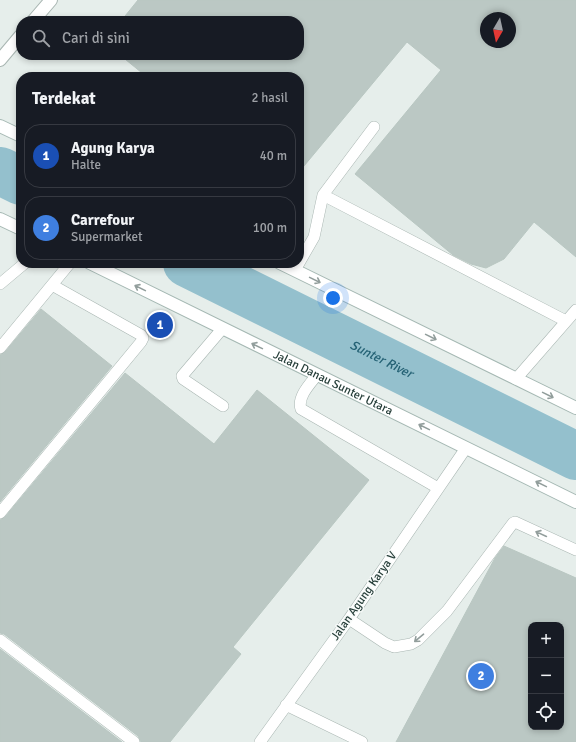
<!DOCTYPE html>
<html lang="id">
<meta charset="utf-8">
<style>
body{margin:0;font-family:Signika,sans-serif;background:#242831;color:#f1f3f6}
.controls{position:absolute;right:12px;bottom:12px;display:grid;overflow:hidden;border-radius:8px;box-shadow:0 2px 6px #0003}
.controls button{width:36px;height:36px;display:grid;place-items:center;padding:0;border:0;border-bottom:1px solid #363941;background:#171b24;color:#f1f3f6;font:20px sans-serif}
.compass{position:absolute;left:480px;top:12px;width:36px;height:36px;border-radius:50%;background:#171b24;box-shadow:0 2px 6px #0003;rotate:189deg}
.you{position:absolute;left:333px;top:298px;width:14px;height:14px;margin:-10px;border:3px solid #fff;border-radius:50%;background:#1a73e8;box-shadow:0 0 0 6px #1a73e833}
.badge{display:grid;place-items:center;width:26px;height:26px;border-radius:50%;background:#ea580c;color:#fff;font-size:13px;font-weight:700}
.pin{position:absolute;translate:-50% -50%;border:2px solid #fff;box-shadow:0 1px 4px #0006}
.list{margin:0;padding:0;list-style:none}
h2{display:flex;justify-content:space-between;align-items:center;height:52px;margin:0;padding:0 16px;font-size:17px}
h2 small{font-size:13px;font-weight:400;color:#9ea1a6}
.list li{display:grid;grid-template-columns:26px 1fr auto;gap:12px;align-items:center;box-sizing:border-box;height:64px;margin:0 8px 8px;padding:0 8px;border:1px solid #363941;border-radius:16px}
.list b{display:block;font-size:15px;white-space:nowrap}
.list p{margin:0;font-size:13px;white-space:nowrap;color:#9ea1a6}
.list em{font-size:13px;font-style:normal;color:#9ea1a6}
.icon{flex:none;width:22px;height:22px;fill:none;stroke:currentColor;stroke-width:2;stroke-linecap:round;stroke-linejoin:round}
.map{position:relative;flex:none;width:576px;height:742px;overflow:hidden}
.search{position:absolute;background:#171b24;box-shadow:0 2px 6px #0003;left:16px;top:16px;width:288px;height:44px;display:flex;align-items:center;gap:10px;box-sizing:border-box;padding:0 14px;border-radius:16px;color:#9ea1a6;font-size:15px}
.panel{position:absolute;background:#171b24;box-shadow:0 2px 6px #0003;left:16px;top:72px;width:288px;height:196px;border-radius:16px}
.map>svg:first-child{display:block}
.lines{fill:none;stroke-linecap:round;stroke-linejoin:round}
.river{stroke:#94c0cd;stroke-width:48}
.building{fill:#bbc8c4;stroke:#b9c7c2;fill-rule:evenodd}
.service-casing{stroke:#a9b6b2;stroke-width:12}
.tertiary-casing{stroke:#a9b6b2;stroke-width:14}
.secondary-casing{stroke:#a5b8b3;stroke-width:14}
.service{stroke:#fff;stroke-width:11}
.tertiary{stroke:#fff;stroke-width:12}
.secondary{stroke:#fff;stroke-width:12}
.oneway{stroke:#929e9c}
.labels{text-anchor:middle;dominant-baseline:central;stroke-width:3;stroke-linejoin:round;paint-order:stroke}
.street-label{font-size:12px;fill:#263e39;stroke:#f7faf9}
.water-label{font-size:13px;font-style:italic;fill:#256275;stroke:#f7faf9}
</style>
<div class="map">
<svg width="576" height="742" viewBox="0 0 576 742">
<rect width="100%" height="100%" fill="#e6eeeb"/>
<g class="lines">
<g class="river">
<path d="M0 171 21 181"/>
<path id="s1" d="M187 263 576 456"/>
</g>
</g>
<path class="building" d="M138 0H576V257L534 222 504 259 486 268 471 264 453 255 355 174 441 70 407 42 299 172V77H147L120 55H299V21H121ZM486 18H510V42H486Z
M41 309 112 366 0 502V355L5 352Z
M125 373 214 444 257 390 369 480 233 647 241 654 170 742H141L138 736 4 634 0 633V520L5 517Z
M504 546 576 578V742H396L495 558ZM531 625H561V727H531Z
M0 649 122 742H0Z"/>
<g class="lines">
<g class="service-casing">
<path id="service" d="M323 195 566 321
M295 270 314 237 323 195 374 127
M0 284 25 263
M222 329 182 376 183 379 223 406
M0 348 70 263
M317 375C310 384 297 397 301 409L438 488
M516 379 576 310
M0 513 141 342 143 338 141 335 52 285
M349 619 385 643 394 647 411 644 418 640 447 611 513 523 515 522 576 550
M0 640 134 742
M286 705 362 742
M260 742 349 619 466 448"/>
</g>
<g class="tertiary-casing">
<path id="tertiary" d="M33 21 51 0
M0 60 21 35"/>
</g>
<g class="secondary-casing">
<g id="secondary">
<path d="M0 126 21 136"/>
<path d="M0 219 21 229"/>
<path id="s2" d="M90 263 576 502"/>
<path d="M280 263 576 408"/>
</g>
</g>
<use href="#service" class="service"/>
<use href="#tertiary" class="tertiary"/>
<use href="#secondary" class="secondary"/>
</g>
<defs><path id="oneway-shaft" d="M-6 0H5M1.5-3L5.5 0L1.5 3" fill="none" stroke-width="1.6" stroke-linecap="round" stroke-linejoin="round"/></defs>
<g class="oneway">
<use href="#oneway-shaft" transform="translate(315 280) rotate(26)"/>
<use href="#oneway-shaft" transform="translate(140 288) rotate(-154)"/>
<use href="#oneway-shaft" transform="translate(431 337) rotate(26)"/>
<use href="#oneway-shaft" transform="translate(257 346) rotate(-154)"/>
<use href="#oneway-shaft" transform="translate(548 395) rotate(26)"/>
<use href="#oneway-shaft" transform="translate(424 427) rotate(-154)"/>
<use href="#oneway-shaft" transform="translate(541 484) rotate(-154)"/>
<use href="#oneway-shaft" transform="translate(541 534) rotate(-155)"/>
<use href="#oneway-shaft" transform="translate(419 638) rotate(140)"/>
</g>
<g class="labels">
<g class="street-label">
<text stroke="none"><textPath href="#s2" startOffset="271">Jalan Danau Sunter Utara</textPath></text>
<text transform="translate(364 596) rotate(-55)">Jalan Agung Karya V</text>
</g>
<g class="water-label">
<text stroke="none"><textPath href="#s1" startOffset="217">Sunter River</textPath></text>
</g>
</g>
</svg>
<div class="controls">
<button>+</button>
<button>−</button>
<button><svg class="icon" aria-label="locate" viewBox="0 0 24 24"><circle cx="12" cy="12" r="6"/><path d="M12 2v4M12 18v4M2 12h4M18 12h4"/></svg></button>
</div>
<svg class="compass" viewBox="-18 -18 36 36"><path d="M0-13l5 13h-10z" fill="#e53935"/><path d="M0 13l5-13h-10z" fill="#9ea1a6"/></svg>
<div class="you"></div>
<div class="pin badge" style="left:160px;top:325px;background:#1a4fb4">1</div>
<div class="pin badge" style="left:481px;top:676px;background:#3f7fe0">2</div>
<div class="search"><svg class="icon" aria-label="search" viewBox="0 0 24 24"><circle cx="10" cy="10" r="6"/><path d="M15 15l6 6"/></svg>Cari di sini</div>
<section class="panel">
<h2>Terdekat<small>2 hasil</small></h2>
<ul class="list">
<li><span class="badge" style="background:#1a4fb4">1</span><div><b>Agung Karya</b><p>Halte</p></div><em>40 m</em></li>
<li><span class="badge" style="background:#3f7fe0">2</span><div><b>Carrefour</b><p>Supermarket</p></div><em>100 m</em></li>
</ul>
</section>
</div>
